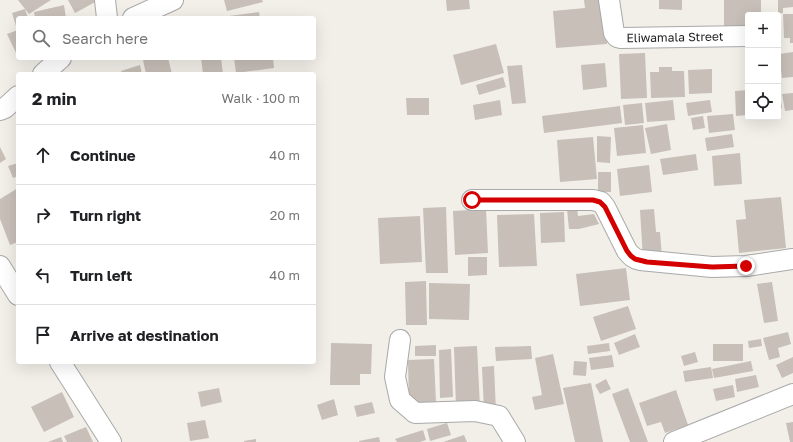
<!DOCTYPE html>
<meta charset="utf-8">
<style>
body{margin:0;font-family:"Golos Text",sans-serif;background:#f6f6f6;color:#202124}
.controls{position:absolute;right:12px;top:12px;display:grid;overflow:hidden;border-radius:4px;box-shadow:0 4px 16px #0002}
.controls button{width:36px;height:36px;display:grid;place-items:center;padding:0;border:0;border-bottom:1px solid #e0e0e0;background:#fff;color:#202124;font:20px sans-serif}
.stop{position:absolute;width:12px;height:12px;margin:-9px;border:3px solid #d40000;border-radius:50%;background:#fff}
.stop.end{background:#d40000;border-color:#fff;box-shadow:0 1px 4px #0008}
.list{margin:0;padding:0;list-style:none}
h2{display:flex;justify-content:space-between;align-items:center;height:52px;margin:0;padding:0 16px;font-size:17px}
h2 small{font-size:13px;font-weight:400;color:#757577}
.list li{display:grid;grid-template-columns:26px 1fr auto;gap:12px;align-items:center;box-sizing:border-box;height:60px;padding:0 16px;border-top:1px solid #e0e0e0}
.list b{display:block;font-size:15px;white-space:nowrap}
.list em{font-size:13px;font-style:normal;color:#757577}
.icon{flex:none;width:22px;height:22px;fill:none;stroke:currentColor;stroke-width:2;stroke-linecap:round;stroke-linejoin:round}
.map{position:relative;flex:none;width:793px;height:442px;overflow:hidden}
.search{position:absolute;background:#fff;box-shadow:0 4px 16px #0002;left:16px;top:16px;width:300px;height:44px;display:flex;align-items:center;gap:10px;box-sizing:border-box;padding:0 14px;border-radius:4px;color:#757577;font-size:15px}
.panel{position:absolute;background:#fff;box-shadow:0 4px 16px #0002;left:16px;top:72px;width:300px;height:292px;border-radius:4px}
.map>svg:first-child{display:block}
.building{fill:#c7bfb8}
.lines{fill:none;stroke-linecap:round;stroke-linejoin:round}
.street-casing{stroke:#a9a9a9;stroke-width:22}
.street{stroke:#fff;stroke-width:20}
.route{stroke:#d40000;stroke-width:5}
.labels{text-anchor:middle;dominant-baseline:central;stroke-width:3.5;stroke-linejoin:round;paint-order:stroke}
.street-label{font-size:12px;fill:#222;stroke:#fff}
</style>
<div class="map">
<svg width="793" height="442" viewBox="0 0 793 442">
<rect width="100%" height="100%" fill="#f2efe9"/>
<path class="building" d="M18 0H51L29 14Z
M68 0H99L75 13Z
M224 0H262L263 2 227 11Z
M446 0H469L470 9 447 11Z
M584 0H604L607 44 556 48 553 11 585 8Z
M659 0H682V10L659 9Z
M724 0H761V15H748V32L724 33Z
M778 0H793V7L783 8V13L778 14Z
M64 5 66 18H35L34 12Z
M25 9 28 18H18V26H16L12 13Z
M259 12 260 18H229V16Z
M783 14H793V43H790V38H784Z
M18 30V55H17L7 34Z
M496 44 504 73 461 85 453 55Z
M793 52V77L782 78 779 54Z
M645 53 647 98 621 99 619 54Z
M150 58H168L172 74H146L143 60Z
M201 58H221L223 74H203Z
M234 58H273L274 68 236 73Z
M605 63 607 87 583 90 581 65Z
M140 65 142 74H122L121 71Z
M522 65 526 103 512 104 507 66Z
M659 67H672V71H684L685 97 651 98 650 72H659Z
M712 69V93L689 94 688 70Z
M503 77 506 87 479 95 476 85Z
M778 89H779L782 108 778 109Z
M748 90V115L736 116 735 91Z
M793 93V110L785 111 782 94Z
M406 98H429V115H407Z
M500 100 502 115 475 120 473 105Z
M673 100 675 120 647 122 645 103Z
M710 100 712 112 688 116 686 103Z
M642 103 644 123 625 125 623 105Z
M620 106 622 123 544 133 542 116Z
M733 114 735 130 709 133 707 116Z
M703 116 705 128 693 130 691 118Z
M667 124 671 150 651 154 645 128Z
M643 125 646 153 617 156 614 128Z
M732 134 734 147 707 151 705 138Z
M597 136 611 137 610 163 597 162Z
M593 137 597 179 560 182 557 140Z
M0 147 6 159 0 163Z
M740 153 742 184 714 186 712 156Z
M696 154 698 170 663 175 660 159Z
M18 163V176L13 178 8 166Z
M649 165 652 192 620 196 617 169Z
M598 172H611V192H598Z
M18 188V242L10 245 0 219V199Z
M781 197 786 248 739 253 736 220 746 219 744 200Z
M446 207 448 273H426L423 208Z
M577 208 578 216 594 214 599 224 579 229H569L567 209Z
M486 209 488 253 455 255 453 211Z
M654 209 656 232H660L662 258 643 259 640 210Z
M564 212 565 242 541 243 540 213Z
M534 214 537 266 499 267 497 215Z
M420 216 422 262 380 264 378 218Z
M468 257H487V275L468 276Z
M626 268 630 300 580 306 576 274Z
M426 281 427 325H406L405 282Z
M772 282 778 321 764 323 757 284Z
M429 283 470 284 469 320 429 319Z
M628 306 636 329 601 341 593 317Z
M788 332 791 344 778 348 780 357 769 360 763 338Z
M635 334 640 347 619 355 614 343Z
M761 339 762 346 749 348 748 341Z
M331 343 372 344 371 374H360V385H330Z
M609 343 610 351 588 354 587 346Z
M713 344H743V361H713Z
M436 345V356H415V346Z
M477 346 480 407 456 408 454 347Z
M531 346 532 359 496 361 495 347Z
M451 349 453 397 440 398 439 350Z
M695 352 698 362 684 366 681 356Z
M553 354 564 404 535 410 532 397 542 395 535 358Z
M612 355 614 367 591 370 589 358Z
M793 357V373L782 378 776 365Z
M434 359 436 403 409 404 408 360Z
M574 361 587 362 586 376 573 375Z
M751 361 753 371 714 378 712 369Z
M494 366 496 411H484L482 367Z
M711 367 713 378 685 382 683 371Z
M756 375 759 387 737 392 735 379Z
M606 379 611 389 600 394 595 385Z
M591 383 603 442H575L563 388Z
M733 385 735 397 716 401 713 389Z
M219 388 222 402 201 407 198 392Z
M628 388 648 442H630L612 394Z
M676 390 688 425 665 433 661 422 647 426 639 403Z
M62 392 74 417 44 432 31 407Z
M334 399 338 415 322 420 317 405Z
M372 402 375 413 357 417 354 406Z
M205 420 209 438 190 441 187 423Z
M793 422V442H790L786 423Z
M447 423 451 435 430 441 427 429Z
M86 427 93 442H67L64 436Z
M423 430 426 440 420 442H397L395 439Z
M464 435 467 442H443Z
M61 437 63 442H48Z
M379 437 380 442H359V441Z
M256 439V442H244V441Z"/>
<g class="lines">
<g class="street-casing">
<path id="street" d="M105 0 107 18
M609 0 614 33 617 37 621 38 748 36
M133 18 173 0
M43 74 61 58
M0 110 5 108 18 96
M472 200H593L601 202 605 207 627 251C631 256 634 259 640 260L712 267 746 266 793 259
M0 266 18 295
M400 340 395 377 400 400 415 413 475 411 499 416 515 442
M60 362 111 442
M674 442 793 394"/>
</g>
<use href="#street" class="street"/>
</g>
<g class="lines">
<path class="route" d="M472 200H593L600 202 605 207 627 251 631 256 635 259 647 262 712 267 746 266"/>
</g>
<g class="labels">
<g class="street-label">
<text transform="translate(675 37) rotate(-1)">Eliwamala Street</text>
</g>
</g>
</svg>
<div class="controls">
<button>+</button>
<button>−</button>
<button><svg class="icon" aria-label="locate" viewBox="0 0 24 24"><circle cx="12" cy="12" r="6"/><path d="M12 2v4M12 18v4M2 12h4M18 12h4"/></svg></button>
</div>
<div class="stop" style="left:472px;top:200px"></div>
<div class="stop end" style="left:746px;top:266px"></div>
<div class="search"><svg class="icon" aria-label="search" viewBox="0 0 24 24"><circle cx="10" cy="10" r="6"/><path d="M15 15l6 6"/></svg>Search here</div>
<section class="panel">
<h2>2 min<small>Walk · 100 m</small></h2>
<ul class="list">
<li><svg class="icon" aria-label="ahead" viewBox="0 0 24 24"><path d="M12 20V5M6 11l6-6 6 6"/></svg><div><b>Continue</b></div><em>40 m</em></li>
<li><svg class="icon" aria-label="right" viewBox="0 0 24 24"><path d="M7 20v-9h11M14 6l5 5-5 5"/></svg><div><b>Turn right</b></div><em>20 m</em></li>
<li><svg class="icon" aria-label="left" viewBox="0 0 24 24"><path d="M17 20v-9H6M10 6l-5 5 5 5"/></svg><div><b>Turn left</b></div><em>40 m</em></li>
<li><svg class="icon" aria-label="arrive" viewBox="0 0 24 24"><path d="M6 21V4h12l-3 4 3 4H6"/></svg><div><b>Arrive at destination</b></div></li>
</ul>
</section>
</div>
